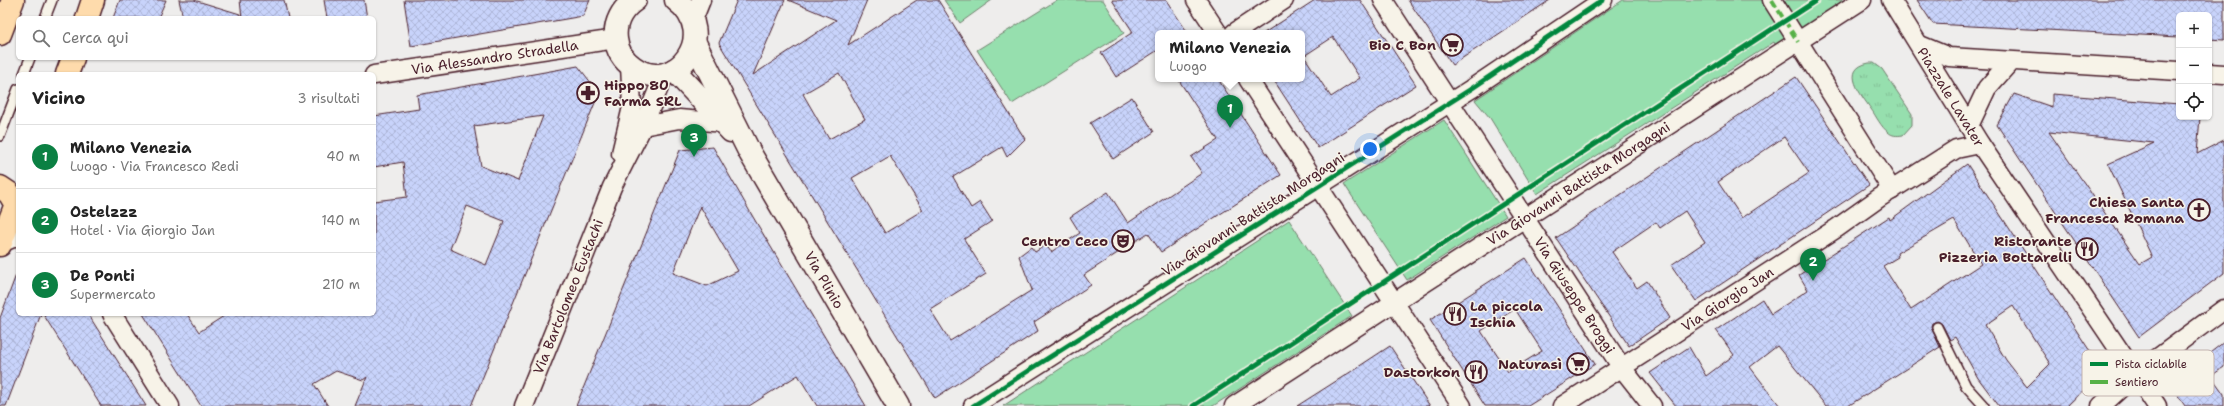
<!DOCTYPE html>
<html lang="it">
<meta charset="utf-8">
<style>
body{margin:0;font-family:"Shantell Sans",sans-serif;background:#f6f6f6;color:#222}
.controls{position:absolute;right:12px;top:12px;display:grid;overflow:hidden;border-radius:6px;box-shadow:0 1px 3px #0004}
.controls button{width:36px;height:36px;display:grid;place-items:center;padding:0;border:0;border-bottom:1px solid #e0e0e0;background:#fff;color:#222;font:20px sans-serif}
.you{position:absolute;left:1370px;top:149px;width:14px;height:14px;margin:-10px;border:3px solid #fff;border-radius:50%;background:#1a73e8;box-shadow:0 0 0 6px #1a73e833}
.badge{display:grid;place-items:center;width:26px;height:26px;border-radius:50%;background:#0b8043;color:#fff;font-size:13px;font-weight:700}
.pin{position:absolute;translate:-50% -33px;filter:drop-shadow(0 1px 2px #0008)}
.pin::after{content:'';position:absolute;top:21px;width:14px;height:12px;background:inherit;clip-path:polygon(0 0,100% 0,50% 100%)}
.popup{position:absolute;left:1155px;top:30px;width:150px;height:52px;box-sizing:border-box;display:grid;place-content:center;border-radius:6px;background:#fff;filter:drop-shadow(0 1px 3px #0005);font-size:13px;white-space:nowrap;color:#767676}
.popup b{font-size:15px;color:#222}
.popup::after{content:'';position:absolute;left:50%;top:100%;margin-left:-8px;border:8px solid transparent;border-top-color:#fff}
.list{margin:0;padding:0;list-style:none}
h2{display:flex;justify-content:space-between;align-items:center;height:52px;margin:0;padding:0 16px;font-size:17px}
h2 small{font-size:13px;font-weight:400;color:#767676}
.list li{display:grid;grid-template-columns:26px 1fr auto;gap:12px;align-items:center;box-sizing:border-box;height:64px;padding:0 16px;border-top:1px solid #e0e0e0}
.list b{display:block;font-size:15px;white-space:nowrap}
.list p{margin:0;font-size:13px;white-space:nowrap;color:#767676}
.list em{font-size:13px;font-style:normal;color:#767676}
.icon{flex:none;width:22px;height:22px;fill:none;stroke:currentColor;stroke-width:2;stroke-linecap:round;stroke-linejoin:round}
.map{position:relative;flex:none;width:2224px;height:406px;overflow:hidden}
.search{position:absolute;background:#fff;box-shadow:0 1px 3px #0004;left:16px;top:16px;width:360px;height:44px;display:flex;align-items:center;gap:10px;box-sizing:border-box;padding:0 14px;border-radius:6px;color:#767676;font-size:15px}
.panel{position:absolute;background:#fff;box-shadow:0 1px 3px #0004;left:16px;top:72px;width:360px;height:244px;border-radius:6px}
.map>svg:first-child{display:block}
.grass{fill:url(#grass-tufts);stroke:#707f6c}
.park{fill:#96dfae;stroke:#707f6c}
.building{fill:url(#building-cross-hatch);stroke:#4a1f2b;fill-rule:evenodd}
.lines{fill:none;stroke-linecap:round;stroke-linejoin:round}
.lane-casing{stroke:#4a1f2b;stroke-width:12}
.street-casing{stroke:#4a1f2b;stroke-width:21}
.secondary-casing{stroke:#4a1f2b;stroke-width:25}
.primary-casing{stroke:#4a1f2b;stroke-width:25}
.lane{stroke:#f7f3e8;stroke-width:9}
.street{stroke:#f7f3e8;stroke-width:18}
.secondary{stroke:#f7f3e8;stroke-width:22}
.primary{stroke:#fedbac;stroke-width:22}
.quiet{stroke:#57b146;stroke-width:4;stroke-dasharray:8 4;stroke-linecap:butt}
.cycleway-casing{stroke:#f7f3e8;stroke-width:8}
.cycleway{stroke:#00873e;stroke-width:5}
.labels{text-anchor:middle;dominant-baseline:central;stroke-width:3;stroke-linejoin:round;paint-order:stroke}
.poi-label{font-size:14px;font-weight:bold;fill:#4a1f2b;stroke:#f7f3e8;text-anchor:end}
.street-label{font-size:14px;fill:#4a1f2b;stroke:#f7f3e8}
.key{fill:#f7f3e8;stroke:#c3b3af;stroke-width:1}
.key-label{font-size:11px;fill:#4a1f2b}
</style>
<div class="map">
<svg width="2224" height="406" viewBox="0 0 2224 406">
<defs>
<pattern id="grass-tufts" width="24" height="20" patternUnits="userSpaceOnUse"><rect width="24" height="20" fill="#96dfae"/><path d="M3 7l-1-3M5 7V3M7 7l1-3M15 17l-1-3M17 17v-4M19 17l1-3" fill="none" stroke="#83bf96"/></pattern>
<pattern id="building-cross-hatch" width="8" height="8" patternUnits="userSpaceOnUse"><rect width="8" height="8" fill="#c8d3fb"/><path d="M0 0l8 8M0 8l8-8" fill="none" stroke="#adb5d7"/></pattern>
</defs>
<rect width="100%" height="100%" fill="#eeedec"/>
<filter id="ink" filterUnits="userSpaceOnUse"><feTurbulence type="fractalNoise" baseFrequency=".025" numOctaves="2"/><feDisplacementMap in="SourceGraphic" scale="8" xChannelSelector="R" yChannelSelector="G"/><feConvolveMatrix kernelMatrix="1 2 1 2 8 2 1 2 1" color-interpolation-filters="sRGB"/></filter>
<g filter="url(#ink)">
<path class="grass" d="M1869 63H1874L1882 69 1912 114V125L1903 135C1897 136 1892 136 1888 132 1881 127 1876 116 1871 109 1862 96 1839 69 1869 63Z"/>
<path class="park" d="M944 0H992L960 23Z
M1057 0H1103L1124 33 1012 104 977 50Z
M1623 0H1847L1776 46 1774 42 1537 194 1490 118 1475 100Z
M1444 120 1506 216 1407 280 1344 184Z
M1289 220 1352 316 1213 406H1003Z"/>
<path class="building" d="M120 0H166L158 18H113Z
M179 0H194L240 14 239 18H183Z
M240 0H284L288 18H242Z
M324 0H364L367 18H327Z
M404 0H590L583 16 411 46Z
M737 0H785L753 75 836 20 788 0H867L848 45 917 0H938L1025 139 1007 157 1002 147 953 177 971 208 980 202 992 221 964 239 986 274 930 309 950 341 1032 290 1019 256 1031 247 1035 252 1046 245 1051 252 1080 233 1070 217 1108 192 1128 223 1202 173 1191 157 1218 140 1178 79H1218L1281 175 1161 252 1148 233 1084 275 1091 285 1034 322 1038 331 935 398 719 43ZM839 73 865 119 829 139 803 94ZM890 156 923 210 885 233 852 178Z
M1112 0H1166L1188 33H1158V50L1116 77 1101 53 1133 32Z
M1315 0H1360L1416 85 1318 148 1273 79H1302V33H1264ZM1333 37 1360 78 1331 97 1304 56Z
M1408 0H1550L1452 65Z
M1917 0H2224V40L2209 39V15H2179V37L1933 24Z
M578 66 599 93 471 406H355L367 377 363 380 336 371 314 384 328 406H201L143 314H187L199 332 227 314H374V201L407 197 403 162 374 167V116L419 109 417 95ZM543 116 518 181 481 166 474 126ZM467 206 504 221 486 265 450 249Z
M1796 77 1869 185 1696 301 1671 265 1705 242 1685 211 1660 228 1656 222 1612 252 1637 288 1647 281 1670 318 1629 346 1556 238ZM1784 137 1809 173 1742 218 1718 182Z
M2014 94 2052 107V94L2179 104V117H2200L2197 154 2224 140V273L2139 337 1997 125ZM2049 132 2154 143 2108 164 2152 257 2140 264Z
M1132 97 1154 132 1113 159 1090 123Z
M713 147 753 217 866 406H817L798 375 749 406H576L680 150ZM700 206 738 271 707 286 673 273Z
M1967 164 2103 371 2067 406H1999L1978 378 1955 337 1950 340 1942 324 1938 321 1932 323 1931 327 1940 347 1848 406H1826L1777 346 1750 367 1780 406H1676L1650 373 1689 347 1706 376 1734 355 1716 330 1762 299 1771 314 1808 290 1799 275 1889 217 1890 220ZM1954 220 1981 264 1911 310 1883 266 1898 257 1897 253ZM2013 306 2050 364 2027 387 2006 360 1985 325Z
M1526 258 1595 364 1528 406H1485L1430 320ZM1515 309 1542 351 1508 372 1481 331Z
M16 275H18V314H41L6 406H0V318Z
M43 314H88L146 406H101Z
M2224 342V367L2211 376 2224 394V406H2185L2170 384Z
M1390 346 1430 406H1297L1352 371Z"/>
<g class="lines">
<g class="lane-casing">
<path id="lane" d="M45 18 52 0
M24 74 30 58
M0 136 18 89
M1937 327 1966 386 1984 406"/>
</g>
<g class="street-casing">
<g id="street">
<path d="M1196 0 1218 33"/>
<path id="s1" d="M1383 0 1622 368 1652 406"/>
<path d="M1772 0 1892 190"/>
<path id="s2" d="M1891 0 1980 144 2157 406"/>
<path d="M693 20 701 0"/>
<path d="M1234 33 1284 0"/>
<path d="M1920 45 1949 57 2179 71"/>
<path d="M2209 73 2224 74"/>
<path id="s3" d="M374 75 616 39"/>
<path d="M1248 79 1462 406"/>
<path d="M643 126 679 119 724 123"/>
<path d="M1969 126 1987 88 2010 62"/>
<path d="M621 153 632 107 630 65"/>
<path d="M1 243 18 236"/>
<path d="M112 314 170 406"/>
<path id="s4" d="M524 406 612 187 643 126 665 73"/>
<path d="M973 406 1471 89 1603 0"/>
<path id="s5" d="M1234 406 1862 0"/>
<path id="s6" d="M1562 406 1837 228 1879 198 1956 149 1980 144"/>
<path d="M2101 406 2136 374 2224 309"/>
</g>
</g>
<g class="secondary-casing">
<g id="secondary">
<path d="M635 0C622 9 614 23 616 39 617 50 623 60 633 67 674 97 722 35 676 0"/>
<path id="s7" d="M695 43 750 153 898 406"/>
<path d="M674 70 731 131"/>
</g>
</g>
<g class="primary-casing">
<path id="primary" d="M87 18 93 0
M0 34 13 0
M67 74 73 58
M0 187 9 193 16 205
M0 245 18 199"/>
</g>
<use href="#lane" class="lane"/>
<use href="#street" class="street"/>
<use href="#secondary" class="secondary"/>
<use href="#primary" class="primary"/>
<path class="quiet" d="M1772 0 1798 42"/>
<g class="cycleway-casing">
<path id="cycleway" d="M973 406 1471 89 1603 0
M1193 406 1817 0"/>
</g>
<use href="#cycleway" class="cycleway"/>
</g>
</g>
<defs>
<g id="supermarket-ring" transform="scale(1.15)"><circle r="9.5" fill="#f7f3e8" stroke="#4a1f2b" stroke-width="1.5"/><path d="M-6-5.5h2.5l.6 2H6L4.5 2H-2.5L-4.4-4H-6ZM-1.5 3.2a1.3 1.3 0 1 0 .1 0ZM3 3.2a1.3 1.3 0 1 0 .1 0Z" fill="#4a1f2b"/></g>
<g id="pharmacy-ring" transform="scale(1.15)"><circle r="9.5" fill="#f7f3e8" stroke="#4a1f2b" stroke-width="1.5"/><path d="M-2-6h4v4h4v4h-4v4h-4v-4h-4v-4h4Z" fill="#4a1f2b"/></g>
<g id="church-ring" transform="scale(1.15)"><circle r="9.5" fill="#f7f3e8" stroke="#4a1f2b" stroke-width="1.5"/><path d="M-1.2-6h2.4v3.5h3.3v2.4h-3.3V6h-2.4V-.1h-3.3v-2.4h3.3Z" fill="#4a1f2b"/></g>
<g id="theatre-ring" transform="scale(1.15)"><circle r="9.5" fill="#f7f3e8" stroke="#4a1f2b" stroke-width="1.5"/><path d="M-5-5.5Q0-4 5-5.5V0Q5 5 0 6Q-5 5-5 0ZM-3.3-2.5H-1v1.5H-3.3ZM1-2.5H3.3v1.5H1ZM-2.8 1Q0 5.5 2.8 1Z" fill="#4a1f2b"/></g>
<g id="restaurant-ring" transform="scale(1.15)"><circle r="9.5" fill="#f7f3e8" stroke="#4a1f2b" stroke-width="1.5"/><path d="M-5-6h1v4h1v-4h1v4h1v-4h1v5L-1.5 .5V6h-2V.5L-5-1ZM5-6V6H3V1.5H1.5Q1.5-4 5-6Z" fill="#4a1f2b"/></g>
</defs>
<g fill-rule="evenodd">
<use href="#supermarket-ring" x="1452" y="45"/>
<use href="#pharmacy-ring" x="588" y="93"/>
<use href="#church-ring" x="2199" y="210"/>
<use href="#theatre-ring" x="1123" y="241"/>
<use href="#restaurant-ring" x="2087" y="249"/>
<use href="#restaurant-ring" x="1455" y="314"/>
<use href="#supermarket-ring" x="1578" y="364"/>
<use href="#restaurant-ring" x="1476" y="372"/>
</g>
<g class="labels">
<g class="poi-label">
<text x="1436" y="45">Bio C Bon</text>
<text x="604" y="85" text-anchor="start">Hippo 80<tspan x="604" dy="16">Farma SRL</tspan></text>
<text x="2184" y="202">Chiesa Santa<tspan x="2184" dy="16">Francesca Romana</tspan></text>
<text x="1108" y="241">Centro Ceco</text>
<text x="2072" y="241">Ristorante<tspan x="2072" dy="16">Pizzeria Bottarelli</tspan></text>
<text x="1470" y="306" text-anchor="start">La piccola<tspan x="1470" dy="16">Ischia</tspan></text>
<text x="1562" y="364">Naturasì</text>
<text x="1460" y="372">Dastorkon</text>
</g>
<g class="street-label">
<text stroke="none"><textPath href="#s3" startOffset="122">Via Alessandro Stradella</textPath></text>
<text stroke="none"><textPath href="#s2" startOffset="114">Piazzale Lavater</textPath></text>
<text stroke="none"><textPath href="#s5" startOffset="410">Via Giovanni Battista Morgagni</textPath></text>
<text transform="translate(1253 214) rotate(-33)">Via Giovanni Battista Morgagni</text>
<text stroke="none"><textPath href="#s7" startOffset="270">Via Plinio</textPath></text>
<text stroke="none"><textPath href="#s1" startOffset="352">Via Giuseppe Broggi</textPath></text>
<text stroke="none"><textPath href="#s4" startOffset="118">Via Bartolomeo Eustachi</textPath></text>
<text stroke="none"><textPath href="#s6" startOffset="197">Via Giorgio Jan</textPath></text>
</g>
</g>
<rect x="2082" y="350" width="132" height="46" rx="6" class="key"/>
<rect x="2090" y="362" width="18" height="4" fill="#00873e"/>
<rect x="2090" y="380" width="18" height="4" fill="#57b146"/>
<g class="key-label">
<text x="2115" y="368">Pista ciclabile</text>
<text x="2115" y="386">Sentiero</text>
</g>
</svg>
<div class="controls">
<button>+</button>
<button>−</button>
<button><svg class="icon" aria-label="locate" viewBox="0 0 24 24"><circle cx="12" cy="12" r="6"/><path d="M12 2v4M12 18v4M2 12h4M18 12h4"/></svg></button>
</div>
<div class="you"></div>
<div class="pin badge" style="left:1230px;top:128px">1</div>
<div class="popup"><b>Milano Venezia</b>Luogo</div>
<div class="pin badge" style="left:1813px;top:281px">2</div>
<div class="pin badge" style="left:694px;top:157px">3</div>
<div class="search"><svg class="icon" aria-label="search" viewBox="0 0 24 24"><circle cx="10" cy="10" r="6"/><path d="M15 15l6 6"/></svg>Cerca qui</div>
<section class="panel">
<h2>Vicino<small>3 risultati</small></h2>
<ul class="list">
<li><span class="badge">1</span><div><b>Milano Venezia</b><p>Luogo · Via Francesco Redi</p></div><em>40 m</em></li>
<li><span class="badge">2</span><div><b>Ostelzzz</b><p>Hotel · Via Giorgio Jan</p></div><em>140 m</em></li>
<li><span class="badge">3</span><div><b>De Ponti</b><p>Supermercato</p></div><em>210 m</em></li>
</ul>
</section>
</div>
